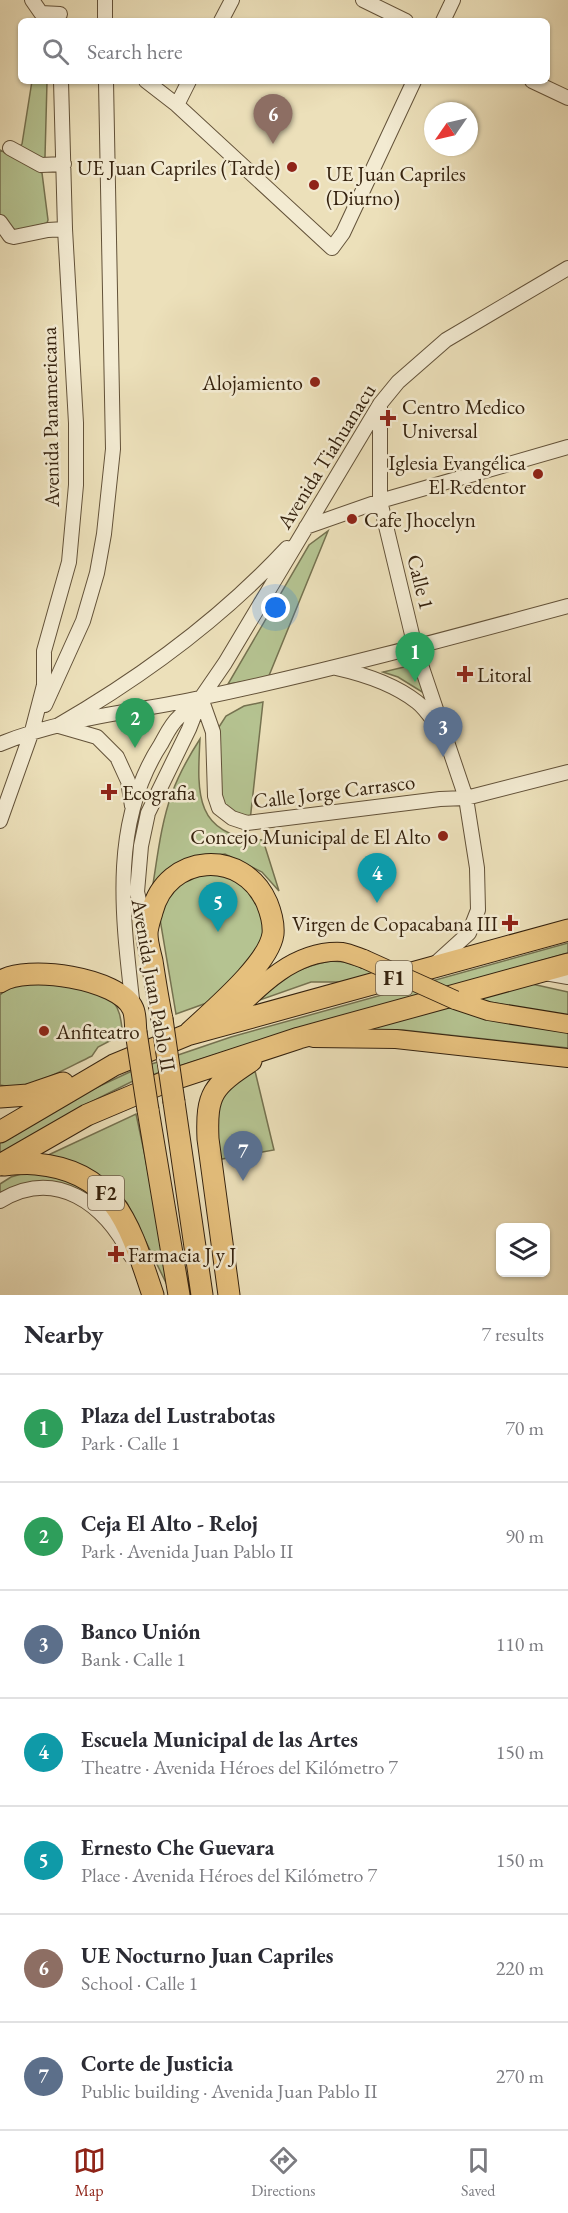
<!DOCTYPE html>
<meta charset="utf-8">
<style>
body{margin:0;font-family:"EB Garamond",serif;background:#f7f7f7;color:#2b2b33}
.controls{position:absolute;right:18px;bottom:18px;display:grid;overflow:hidden;border-radius:9px;box-shadow:0 2px 4px #0004}
.controls button{width:54px;height:54px;display:grid;place-items:center;padding:0;border:0;border-bottom:2px solid #e1e1e2;background:#fff;color:#2b2b33;font:30px sans-serif}
.compass{position:absolute;left:424px;top:102px;width:54px;height:54px;border-radius:50%;background:#fff;box-shadow:0 2px 4px #0004;rotate:236deg}
.you{position:absolute;left:276px;top:608px;width:21px;height:21px;margin:-15px;border:4px solid #fff;border-radius:50%;background:#1a73e8;box-shadow:0 0 0 9px #1a73e833}
.badge{display:grid;place-items:center;width:39px;height:39px;border-radius:50%;background:#8f2418;color:#fff;font-size:20px;font-weight:700}
.pin{position:absolute;translate:-50% -50px;filter:drop-shadow(0 2px 3px #0008)}
.pin::after{content:'';position:absolute;top:32px;width:21px;height:18px;background:inherit;clip-path:polygon(0 0,100% 0,50% 100%)}
.list{margin:0;padding:0;list-style:none}
h2{display:flex;justify-content:space-between;align-items:center;height:78px;margin:0;padding:0 24px;font-size:26px}
h2 small{font-size:20px;font-weight:400;color:#7c7c81}
.list li{display:grid;grid-template-columns:39px 1fr auto;gap:18px;align-items:center;box-sizing:border-box;height:108px;padding:0 24px;border-top:2px solid #e1e1e2}
.list b{display:block;font-size:22px;white-space:nowrap}
.list p{margin:0;font-size:20px;white-space:nowrap;color:#7c7c81}
.list em{font-size:20px;font-style:normal;color:#7c7c81}
.icon{flex:none;width:33px;height:33px;fill:none;stroke:currentColor;stroke-width:2;stroke-linecap:round;stroke-linejoin:round}
.map{position:relative;flex:none;width:568px;height:1295px;overflow:hidden}
.search{position:absolute;background:#fff;box-shadow:0 2px 4px #0004;left:18px;right:18px;top:18px;height:66px;display:flex;align-items:center;gap:15px;box-sizing:border-box;padding:0 21px;border-radius:9px;color:#7c7c81;font-size:22px}
.sheet{height:834px;background:#fff}
nav{display:flex;justify-content:space-around;align-items:center;box-sizing:border-box;height:84px;border-top:2px solid #e1e1e2;background:#fff;font-size:16px;color:#7c7c81}
nav a{display:grid;justify-items:center;gap:3px}
nav .on{color:#8f2418}
.map>svg:first-child{display:block}
.green{fill:#b5c391;stroke:#757250;stroke-width:1.5}
.lines{fill:none;stroke-linecap:round;stroke-linejoin:round}
.minor-casing{stroke:#635239;stroke-width:16}
.major-casing{stroke:#35220e;stroke-width:20}
.highway-casing{stroke:#35220e;stroke-width:23}
.minor{stroke:#f3ebd2;stroke-width:14}
.major{stroke:#e6c07d;stroke-width:18}
.highway{stroke:#e6c07d;stroke-width:21}
.major-bridge-casing{stroke:#35220e;stroke-width:20;stroke-linecap:butt}
.highway-bridge-casing{stroke:#35220e;stroke-width:23;stroke-linecap:butt}
.major-bridge{stroke:#e6c07d;stroke-width:18}
.highway-bridge{stroke:#e6c07d;stroke-width:21}
.poi-dot{fill:#8f2418;stroke:#f3ebd2;stroke-width:2}
.labels{text-anchor:middle;dominant-baseline:central;stroke-width:5;stroke-linejoin:round;paint-order:stroke}
.shield{fill:#f3ebd2;stroke:#6e5e49;stroke-width:1.5}
.shield-label{font-size:20px;font-weight:bold;fill:#35220e}
.poi-label{font-size:21px;fill:#35220e;stroke:#f3ebd2;text-anchor:start}
.street-label{font-size:21px;fill:#35220e;stroke:#f3ebd2}
</style>
<div class="map">
<svg width="568" height="1295" viewBox="0 0 568 1295">
<rect width="100%" height="100%" fill="#ece0ba"/>
<filter id="stains"><feTurbulence type="fractalNoise" baseFrequency=".00333" numOctaves="4"/><feColorMatrix values="0 0 0 0 .2 0 0 0 0 .09 0 0 0 0 .02 0 0 0 .5 -.17"/></filter>
<radialGradient id="worn" r=".72"><stop offset=".6" stop-color="#630" stop-opacity="0"/><stop offset="1" stop-color="#630" stop-opacity=".3"/></radialGradient>
<path class="green" d="M32 81 47 82 45 157 43 159 20 146 22 144Z
M0 150 42 173 48 220 47 223 15 231 10 228 0 216Z
M328 531 268 678 228 684 309 545Z
M417 664 427 695 398 677 383 672Z
M263 702 250 821 232 815 219 800 217 730 226 716 244 706Z
M200 739C197 793 194 837 263 840L279 891 262 872 225 854 199 857 151 896C157 862 160 826 172 793 179 774 189 756 200 739Z
M216 872 239 879 267 921 263 946 215 1000 176 1014 160 919 166 901 177 884 193 874Z
M568 943V953L239 1047 133 1081 79 1108 0 1154V1142L74 1098 134 1070 231 1037Z
M330 961 346 962 379 974 345 982H311L260 1000C279 977 300 967 330 961Z
M29 983C52 983 98 984 114 1003 121 1011 121 1024 123 1034L98 1047 92 1056C66 1068 29 1092 0 1085V995L9 987Z
M532 984 568 992V1018L466 997Z
M443 1004 568 1032V1048L403 1030 344 1031Z
M255 1071 274 1150 216 1160 217 1099 226 1089Z
M136 1114 145 1156 170 1291 127 1203 104 1179 44 1157Z
M28 1172 58 1176 89 1187 120 1221C100 1208 68 1182 44 1181 29 1180 13 1191 0 1197V1184L11 1177Z"/>
<g class="lines">
<g class="minor-casing">
<path id="minor" d="M32 0 41 13 60 14
M105 0V21
M363 0 406 21
M221 21 232 0
M443 21 453 0
M146 81 177 105 332 248 343 233 414 81
M532 81 568 98
M177 105 189 81
M10 148 41 165 64 164
M0 222 10 236 14 237 48 230 65 229
M380 406V501L415 647 466 798 477 868 478 910 469 933 436 963
M306 527 380 501 568 447
M336 668C363 674 394 684 417 702 425 708 432 719 438 727
M201 698 213 732 215 796 219 808 232 818 247 823 440 799 466 798 568 772
M45 705 83 621 97 573 104 534 113 449 106 81
M57 726C142 677 220 620 287 548
M59 726 97 737 117 757 128 781 132 806
M0 744C63 718 134 712 200 698 324 672 446 639 568 606
M0 821 32 731 44 685V651L69 562 76 485V423L65 229 61 81
M146 928 137 892 141 846 148 813 189 729 201 698 225 663 380 404 398 382 446 340 568 268
M545 973 568 977
M133 1008C123 919 109 824 161 744 166 735 171 724 179 717 185 711 193 705 200 699
M0 1201C56 1167 105 1204 131 1256"/>
</g>
<g class="major-casing">
<path id="major" d="M455 1000 488 1011 568 1024
M220 1026C253 993 291 949 342 952 349 953 358 957 364 959
M313 1038 396 1039 568 1058"/>
</g>
<g class="highway-casing">
<path id="highway" d="M0 982C25 964 120 978 133 1009 136 1016 135 1025 136 1032
M162 1019C158 1000 155 980 152 961 150 952 147 943 147 934 147 927 150 919 152 912 167 853 243 848 267 903 271 913 274 923 273 934 269 964 211 1012 189 1033
M0 1097 28 1095 63 1083
M174 1102 202 1295
M148 1110 179 1295
M0 1132 114 1065 187 1035 568 930
M0 1165 87 1115 165 1082 299 1038 568 964
M4 1165C14 1164 26 1163 36 1164 117 1171 131 1230 153 1295
M229 1295 208 1139C206 1093 213 1086 251 1061"/>
</g>
<use href="#minor" class="minor"/>
<use href="#major" class="major"/>
<use href="#highway" class="highway"/>
<g class="major-bridge-casing">
<path id="major-bridge" d="M364 959 455 1000"/>
</g>
<g class="highway-bridge-casing">
<path id="highway-bridge" d="M162 1019 174 1102
M136 1032 148 1110"/>
</g>
<use href="#major-bridge" class="major-bridge"/>
<use href="#highway-bridge" class="highway-bridge"/>
</g>
<g class="poi-dot">
<circle cx="292" cy="167" r="6"/>
<circle cx="314" cy="185" r="6"/>
<circle cx="315" cy="382" r="6"/>
<path d="M385 409h6v6h6v6h-6v6h-6v-6h-6v-6h6z"/>
<circle cx="538" cy="474" r="6"/>
<circle cx="352" cy="519" r="6"/>
<path d="M462 665h6v6h6v6h-6v6h-6v-6h-6v-6h6z"/>
<path d="M106 783h6v6h6v6h-6v6h-6v-6h-6v-6h6z"/>
<circle cx="443" cy="836" r="6"/>
<path d="M507 914h6v6h6v6h-6v6h-6v-6h-6v-6h6z"/>
<circle cx="44" cy="1031" r="6"/>
<path d="M113 1245h6v6h6v6h-6v6h-6v-6h-6v-6h6z"/>
</g>
<g class="labels">
<g class="shield">
<rect x="376" y="961" width="36" height="34" rx="4.5"/>
<rect x="88" y="1176" width="36" height="34" rx="4.5"/>
</g>
<g class="shield-label">
<text x="394" y="978">F1</text>
<text x="106" y="1193">F2</text>
</g>
<g class="poi-label">
<text x="280" y="167" text-anchor="end">UE Juan Capriles (Tarde)</text>
<text x="326" y="173">UE Juan Capriles<tspan x="326" dy="24">(Diurno)</tspan></text>
<text x="303" y="382" text-anchor="end">Alojamiento</text>
<text x="402" y="406">Centro Medico<tspan x="402" dy="24">Universal</tspan></text>
<text x="526" y="462" text-anchor="end">Iglesia Evangélica<tspan x="526" dy="24">El Redentor</tspan></text>
<text x="364" y="519">Cafe Jhocelyn</text>
<text x="477" y="674">Litoral</text>
<text x="122" y="792">Ecografia</text>
<text x="431" y="836" text-anchor="end">Concejo Municipal de El Alto</text>
<text x="498" y="923" text-anchor="end">Virgen de Copacabana III</text>
<text x="56" y="1031">Anfiteatro</text>
<text x="128" y="1254">Farmacia J y J</text>
</g>
<g class="street-label">
<text transform="translate(50 417) rotate(-91)">Avenida Panamericana</text>
<text transform="translate(326 456) rotate(-58)">Avenida Tiahuanacu</text>
<text transform="translate(421 582) rotate(76)">Calle 1</text>
<text transform="translate(334 791) rotate(-7)">Calle Jorge Carrasco</text>
<text transform="translate(154 985) rotate(80)">Avenida Juan Pablo II</text>
</g>
</g>
<rect width="100%" height="100%" filter="url(#stains)"/>
<rect width="100%" height="100%" fill="url(#worn)"/>
</svg>
<div class="controls">
<button><svg class="icon" aria-label="layers" viewBox="0 0 24 24"><path d="M12 4l9 5-9 5-9-5zM3 14l9 5 9-5"/></svg></button>
</div>
<svg class="compass" viewBox="-18 -18 36 36"><path d="M0-13l5 13h-10z" fill="#e53935"/><path d="M0 13l5-13h-10z" fill="#7c7c81"/></svg>
<div class="you"></div>
<div class="pin badge" style="left:415px;top:682px;background:#2e9e5b">1</div>
<div class="pin badge" style="left:135px;top:748px;background:#2e9e5b">2</div>
<div class="pin badge" style="left:443px;top:757px;background:#5c6f8a">3</div>
<div class="pin badge" style="left:377px;top:903px;background:#0f9aa8">4</div>
<div class="pin badge" style="left:218px;top:932px;background:#0f9aa8">5</div>
<div class="pin badge" style="left:273px;top:144px;background:#8d6e63">6</div>
<div class="pin badge" style="left:243px;top:1181px;background:#5c6f8a">7</div>
<div class="search"><svg class="icon" aria-label="search" viewBox="0 0 24 24"><circle cx="10" cy="10" r="6"/><path d="M15 15l6 6"/></svg>Search here</div>
</div>
<section class="sheet">
<h2>Nearby<small>7 results</small></h2>
<ul class="list">
<li><span class="badge" style="background:#2e9e5b">1</span><div><b>Plaza del Lustrabotas</b><p>Park · Calle 1</p></div><em>70 m</em></li>
<li><span class="badge" style="background:#2e9e5b">2</span><div><b>Ceja El Alto - Reloj</b><p>Park · Avenida Juan Pablo II</p></div><em>90 m</em></li>
<li><span class="badge" style="background:#5c6f8a">3</span><div><b>Banco Unión</b><p>Bank · Calle 1</p></div><em>110 m</em></li>
<li><span class="badge" style="background:#0f9aa8">4</span><div><b>Escuela Municipal de las Artes</b><p>Theatre · Avenida Héroes del Kilómetro 7</p></div><em>150 m</em></li>
<li><span class="badge" style="background:#0f9aa8">5</span><div><b>Ernesto Che Guevara</b><p>Place · Avenida Héroes del Kilómetro 7</p></div><em>150 m</em></li>
<li><span class="badge" style="background:#8d6e63">6</span><div><b>UE Nocturno Juan Capriles</b><p>School · Calle 1</p></div><em>220 m</em></li>
<li><span class="badge" style="background:#5c6f8a">7</span><div><b>Corte de Justicia</b><p>Public building · Avenida Juan Pablo II</p></div><em>270 m</em></li>
</ul>
</section>
<nav>
<a class="on"><svg class="icon" aria-label="map" viewBox="0 0 24 24"><path d="M3 6l6-2 6 2 6-2v14l-6 2-6-2-6 2zM9 4v14M15 6v14"/></svg>Map</a>
<a><svg class="icon" aria-label="directions" viewBox="0 0 24 24"><path d="M12 3l9 9-9 9-9-9zM9 14v-3h6M13 9l2 2-2 2"/></svg>Directions</a>
<a><svg class="icon" aria-label="saved" viewBox="0 0 24 24"><path d="M7 4h10v16l-5-4-5 4z"/></svg>Saved</a>
</nav>
